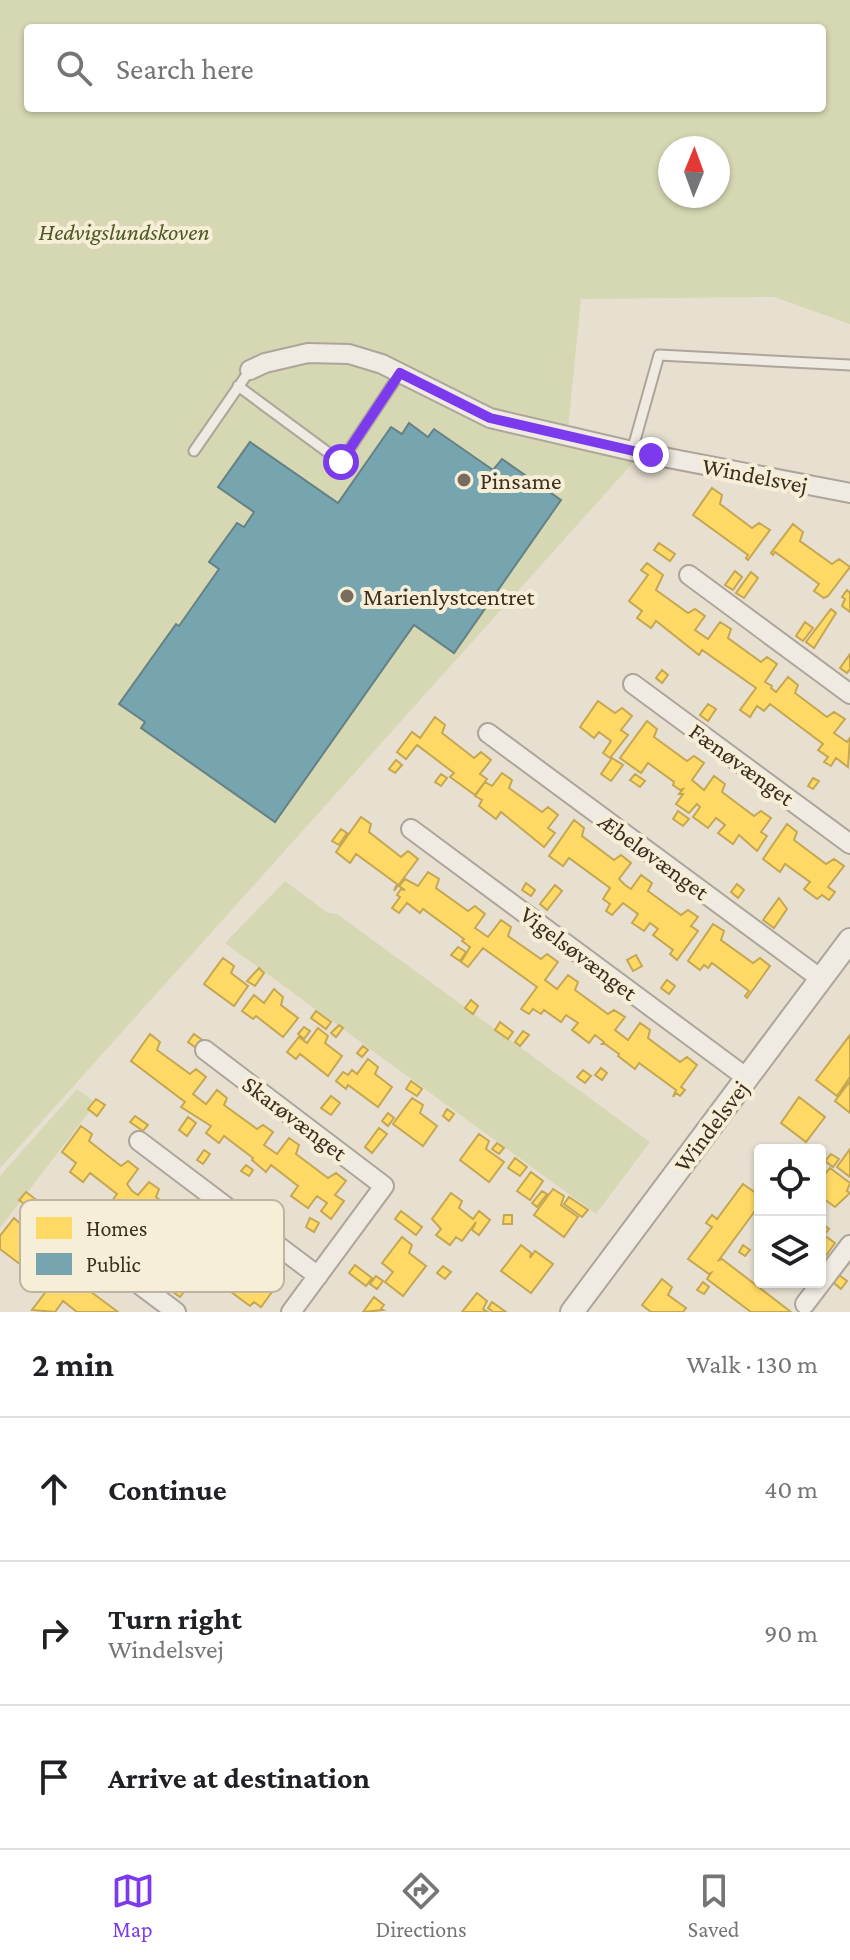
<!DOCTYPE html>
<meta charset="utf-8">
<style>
body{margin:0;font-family:"Crimson Pro",serif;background:#f6f6f6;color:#202124}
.controls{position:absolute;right:24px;bottom:24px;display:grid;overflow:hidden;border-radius:8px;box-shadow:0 2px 6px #0004}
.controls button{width:72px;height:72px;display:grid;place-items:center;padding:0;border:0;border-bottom:2px solid #e0e0e0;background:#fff;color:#202124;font:40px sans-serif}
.compass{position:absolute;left:658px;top:136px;width:72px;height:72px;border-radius:50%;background:#fff;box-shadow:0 2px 6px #0004;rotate:1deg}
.stop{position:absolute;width:24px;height:24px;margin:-18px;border:6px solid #7c3aed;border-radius:50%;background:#fff}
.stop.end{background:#7c3aed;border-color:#fff;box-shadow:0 2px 8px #0008}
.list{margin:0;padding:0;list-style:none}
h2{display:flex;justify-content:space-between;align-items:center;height:104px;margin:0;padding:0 32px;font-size:34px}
h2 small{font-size:26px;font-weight:400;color:#757577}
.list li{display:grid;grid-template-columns:52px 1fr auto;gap:24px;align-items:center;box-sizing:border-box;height:144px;padding:0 32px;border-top:2px solid #e0e0e0}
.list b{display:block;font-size:30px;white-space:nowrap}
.list p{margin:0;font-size:26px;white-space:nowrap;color:#757577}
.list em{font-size:26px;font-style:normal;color:#757577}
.icon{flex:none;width:44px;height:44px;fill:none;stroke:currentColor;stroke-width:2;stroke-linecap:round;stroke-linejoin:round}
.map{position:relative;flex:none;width:850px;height:1312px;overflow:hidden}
.search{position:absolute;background:#fff;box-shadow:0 2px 6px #0004;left:24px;right:24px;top:24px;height:88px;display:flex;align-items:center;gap:20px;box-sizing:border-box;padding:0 28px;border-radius:8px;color:#757577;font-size:30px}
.sheet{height:536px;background:#fff}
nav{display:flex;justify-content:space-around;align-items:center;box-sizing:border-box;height:112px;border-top:2px solid #e0e0e0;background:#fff;font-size:22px;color:#757577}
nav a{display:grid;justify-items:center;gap:4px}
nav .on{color:#7c3aed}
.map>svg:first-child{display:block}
.green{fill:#d6d7b3;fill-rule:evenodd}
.homes{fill:#ffd966;stroke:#c5a651;stroke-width:2}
.public{fill:#76a5af;stroke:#658184;stroke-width:2}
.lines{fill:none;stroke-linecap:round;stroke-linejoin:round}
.service-casing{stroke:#ada599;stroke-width:13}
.minor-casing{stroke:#ada599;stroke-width:22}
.tertiary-casing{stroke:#ada599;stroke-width:26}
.service{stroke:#efebe3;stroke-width:9}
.minor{stroke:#efebe3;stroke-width:18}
.tertiary{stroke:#efebe3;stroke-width:22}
.route{stroke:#7c3aed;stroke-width:10}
.poi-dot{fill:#786c5e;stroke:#f7eed8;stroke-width:3}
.labels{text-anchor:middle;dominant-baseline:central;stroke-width:8;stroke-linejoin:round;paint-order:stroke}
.park-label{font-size:24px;font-style:italic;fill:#4d5a26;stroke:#f7eed8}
.street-label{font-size:24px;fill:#3d2e20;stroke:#f7eed8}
.poi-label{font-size:24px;fill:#3d2e20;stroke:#f7eed8;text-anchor:start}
.key{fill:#f7eed8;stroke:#bfb4a1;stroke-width:2}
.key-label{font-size:22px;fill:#3d2e20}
</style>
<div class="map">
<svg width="850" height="1312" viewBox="0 0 850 1312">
<rect width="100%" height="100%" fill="#e7e0d1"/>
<path class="green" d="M0 0H850V324L774 297 581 299 568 429 648 446 0 1168ZM28 28H822V108H28ZM670 148H718V196H670Z
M285 881 328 913 337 914 650 1142 596 1214 225 943Z
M77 1089 96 1103 0 1228V1176Z"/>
<path class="homes" d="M712 488 722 495 720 504 752 528 759 523 770 530 748 560 746 558 748 555 693 515Z
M793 524 803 532 800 541 832 564 839 559 850 567 828 596 824 598 814 591 819 584 775 552 773 555 771 553Z
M659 543 675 554 670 561 654 550Z
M647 563 663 575 656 590 688 613 695 609 705 616 695 630 708 639 720 622 731 629 728 638 761 662 767 657 777 664 765 682 772 686 771 688 776 692 788 677 798 685 795 693 827 717 834 712 845 719 834 733 847 742 850 738 848 767 836 758 831 766 824 762 828 757 818 750 823 744 770 704 764 711 757 706 750 717 740 710 756 688 702 650 699 655 656 621 651 628 637 618 642 611 629 601 648 575 641 570Z
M735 571 742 577 733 590 725 585Z
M751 572 758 578 744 598 736 593Z
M847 590 850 593V612L842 606 845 599 842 597Z
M831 609 836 613 814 648 806 642Z
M805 622 813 628 803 641 796 636Z
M850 654V669L847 673 840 668Z
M662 670 668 675 662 683 656 678Z
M598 701 615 713 622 708 632 716 621 730 628 735 610 758 603 753 611 741 599 732 594 738 580 727Z
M708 704 716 709 708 721 700 715Z
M435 717 445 725 442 733 474 758 481 752 491 760 480 774 487 779 475 795 450 777 454 773 417 745 406 759 397 752 412 732 420 738Z
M647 721 657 729 654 737 687 761 694 756 704 763 692 780 704 790 714 776 725 784 722 792 754 816 761 811 771 818 761 832 767 836 757 851 739 835 733 844 718 833 725 825 716 818 708 828 693 817 700 807 697 804 689 813 676 804 683 794H679L683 789 680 790 673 785 674 782 648 763 641 773 620 758Z
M612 758 623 765 611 781 601 774Z
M396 760 402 765 395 773 389 769Z
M502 773 512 780 509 788 542 812 548 807 558 815 548 828 555 833 544 847 501 812 496 819 479 806 482 800 475 796 485 782 492 786Z
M441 774 447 778 441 786 435 782Z
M635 774 645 781 640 787 630 780Z
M813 778 819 781 813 789 808 786Z
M678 811 689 819 683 826 673 819Z
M361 817 371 824 369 832 401 857 408 851 418 859 394 891 397 884 356 854 350 863 336 852Z
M574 820 584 828 582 836 614 860 621 855 631 863 619 879 625 885 631 889 641 875 652 883 648 891 681 915 688 910 698 917 691 926 698 931 677 960 670 954 673 950 653 935 658 929 650 923 644 931 632 923 638 914 623 903 612 915 606 911 610 904 603 899 610 888 569 858 563 866 549 856Z
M787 824 797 832 794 840 826 864 834 859 844 866 828 887 835 892 829 900 822 895 817 899 804 889 810 882 785 864 780 872 763 859Z
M341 829 347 833 339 845 332 841Z
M428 872 439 879 436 888 468 911 475 906 485 914 475 928 488 937 501 920 511 927 508 936 541 959 547 954 558 962 545 980 557 989 568 975 578 982 575 990 608 1014 614 1010 625 1017 615 1030 628 1040 640 1023 650 1030 648 1038 680 1062 687 1057 697 1065 681 1087 685 1090 680 1096 676 1093 673 1097 676 1090 639 1063 635 1069 618 1056 619 1054 605 1044H602L604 1042 595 1035 589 1043 572 1030 578 1023 566 1015 561 1022 544 1010 541 1014 533 1009 529 1014 521 1009 537 987 483 948 468 967 461 962 470 947 462 941 464 939 423 909 420 913 407 903 399 913 392 908 400 897 397 895 401 889 405 890 399 886 405 879 418 886Z
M526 883 535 890 531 896 522 890Z
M737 884 744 890 738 898 731 892Z
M555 885 562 891 547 910 540 904Z
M779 898 787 909 774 928 763 920Z
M713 924 724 931 721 940 753 963 760 958 770 966 747 998 745 996 749 991 712 963 708 968 704 965 700 970 688 961Z
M458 947 466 952 460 961 451 955Z
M636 955 642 966 633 971 627 960Z
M223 958 234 966 231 973 248 986 234 1006 204 984Z
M259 968 264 973 255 986 247 981Z
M667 980 675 986 669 994 661 988Z
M274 989 283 997 281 1005 298 1018 283 1037 256 1016 253 1019 242 1011 254 995 264 1003Z
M471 1000 478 1006 473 1014 465 1008Z
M316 1011 331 1022 326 1029 311 1018Z
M500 1022 513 1032 508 1039 495 1030Z
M339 1025 343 1028 336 1037 331 1033Z
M304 1027 310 1031 304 1039 298 1034Z
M318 1028 328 1036 325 1043 342 1056 328 1076 300 1054 296 1059 287 1052 299 1037 307 1043Z
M523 1031 529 1035 520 1046 515 1042Z
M150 1034 160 1042 157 1050 190 1074 196 1069 206 1077 193 1094 206 1104 217 1090 227 1098 224 1105 257 1129 263 1125 273 1132 264 1145 277 1154 289 1138 299 1145 296 1154 328 1178 336 1173 346 1181 335 1195 344 1201 331 1219 321 1211 327 1203 317 1196 308 1208 291 1196 298 1186 271 1165 266 1172 252 1160 253 1158 224 1136 219 1143 206 1133 211 1126 181 1107 185 1102 131 1061Z
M194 1034 205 1042 199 1050 188 1042Z
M850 1035V1077L837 1096 816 1080Z
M363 1046 368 1050 362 1057 357 1053Z
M368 1059 378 1067 375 1074 392 1087 378 1107 348 1085 346 1089 336 1081 343 1072 348 1075 352 1070 357 1074Z
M601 1068 607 1073 602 1080 595 1075Z
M583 1070 591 1076 585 1083 577 1077Z
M411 1081 422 1089 417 1096 406 1089Z
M850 1081V1113L835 1101Z
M331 1096 340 1103 331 1115 321 1108Z
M799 1097 825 1117 806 1142 781 1123Z
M412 1098 423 1105 420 1113 437 1126 423 1146 393 1124Z
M96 1099 105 1105 97 1116 88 1109Z
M447 1109 454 1114 449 1121 443 1116Z
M388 1113 394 1118 388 1126 382 1121Z
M135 1116 148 1125 143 1131 130 1122Z
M188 1117 196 1123 187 1136 179 1130Z
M81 1126 92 1134 89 1141 121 1166 128 1161 138 1169 127 1184 132 1191 138 1195 149 1182 159 1189 156 1197 188 1221 195 1216 205 1224 195 1238 208 1247 221 1230 231 1237 228 1246 260 1270 267 1265 277 1272 266 1287 272 1292 261 1307 254 1302 250 1306 223 1286 229 1277 202 1257 190 1278 183 1272 189 1260 183 1256 180 1261 173 1256 177 1251 182 1255 186 1250 174 1241 167 1250 152 1239 158 1230 157 1229 150 1237 135 1226 142 1218 130 1209 129 1210 121 1205 114 1214 106 1209 117 1194 90 1173 83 1182 70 1172 76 1163 62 1152Z
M379 1128 387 1134 372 1153 365 1147Z
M479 1134 489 1141 486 1149 504 1162 489 1182 460 1160Z
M497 1143 504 1148 499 1154 492 1149Z
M850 1149V1177L837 1167Z
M204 1150 210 1154 203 1164 197 1160Z
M831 1154 839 1159 833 1167 825 1161Z
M515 1158 527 1167 520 1176 508 1168Z
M246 1165 253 1170 249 1176 241 1171Z
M830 1168 850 1183 847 1191 850 1193 835 1207 820 1196V1181Z
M531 1172 543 1181 530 1200 517 1191Z
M743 1184 760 1196V1204L719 1260 722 1259 791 1312H751L707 1279 711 1273 709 1274 688 1259 712 1227 706 1223 712 1215 717 1219Z
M553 1189 564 1196 561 1205 578 1217 564 1237 534 1215Z
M542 1191 547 1194 537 1207 532 1203Z
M26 1192 51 1211 45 1219 19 1200Z
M451 1193 462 1201 459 1208 473 1219 479 1211 490 1220 479 1235 472 1230 476 1222 462 1241 456 1237 450 1245 436 1235 441 1229 432 1219Z
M569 1197 588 1210 582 1217 564 1204Z
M401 1211 422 1227 416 1235 395 1219Z
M504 1215H512V1224H503Z
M14 1218 23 1226 21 1234 53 1258 60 1253 70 1260 54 1283 68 1290 80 1273 90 1281 87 1289 118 1312H77L63 1301 55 1312 32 1310 50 1286 44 1282 38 1290 27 1281 33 1274 0 1249V1236Z
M310 1218 319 1223 314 1232 306 1227Z
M820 1222 829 1229 824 1235 835 1243 820 1264Z
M402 1237 412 1245 409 1253 426 1266 403 1296 385 1282 393 1272 382 1263Z
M521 1245 531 1253 530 1258 535 1251 553 1264 531 1293 501 1271Z
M743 1245 750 1250 745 1256 739 1252Z
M355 1265 372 1278 366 1286 349 1273Z
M443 1266 451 1272 445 1279 437 1273Z
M839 1275 847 1281 841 1289 834 1283Z
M376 1276 383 1281 377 1289 370 1284Z
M662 1279 672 1287 668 1295 686 1308 683 1312H651L642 1305Z
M177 1281 187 1288 180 1297 170 1290Z
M703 1282 709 1287 704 1294 697 1290Z
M477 1293 487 1301 483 1309 488 1312H462Z
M374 1297 384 1305 381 1309 383 1310 363 1312Z
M492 1302 506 1312H493L488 1308Z"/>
<path class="public" d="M409 423 428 437 434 429 493 470 502 459 561 500 454 653 414 625 275 822 141 728 145 722 119 704 176 624 179 626 219 569 209 562 237 523 244 527 254 512 218 487 250 442 338 503 391 427 402 434Z"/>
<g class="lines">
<g class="service-casing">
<path id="service" d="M238 386 341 462 400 373
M194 451 250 370
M632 451 659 355 850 365"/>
</g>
<g class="minor-casing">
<path id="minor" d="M250 370 265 363 308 353 349 354 382 364 490 418 632 451 850 493
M689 575 850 694
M633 684 850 844
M488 733 821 979
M411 829 747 1078
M205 1050 384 1186 291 1312
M139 1141 318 1276
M79 1239 176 1312
M805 1304 850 1245"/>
</g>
<g class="tertiary-casing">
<path id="tertiary" d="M572 1312 850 940"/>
</g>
<use href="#service" class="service"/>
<use href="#minor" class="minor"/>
<use href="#tertiary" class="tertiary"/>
</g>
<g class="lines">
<path class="route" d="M341 462 400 373 490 418 651 455"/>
</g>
<g class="poi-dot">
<circle cx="464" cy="480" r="8"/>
<circle cx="347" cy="596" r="8"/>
</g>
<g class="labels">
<g class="park-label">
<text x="124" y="231">Hedvigslundskoven</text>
</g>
<g class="street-label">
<text transform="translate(755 475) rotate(11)">Windelsvej</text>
<text transform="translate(742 764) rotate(36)">Fænøvænget</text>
<text transform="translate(654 856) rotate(36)">Æbeløvænget</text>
<text transform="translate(579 953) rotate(37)">Vigelsøvænget</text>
<text transform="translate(295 1118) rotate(37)">Skarøvænget</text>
<text transform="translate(711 1126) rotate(-53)">Windelsvej</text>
</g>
<g class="poi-label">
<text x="480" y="480">Pinsame</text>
<text x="363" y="596">Marienlystcentret</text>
</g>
</g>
<rect x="20" y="1200" width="264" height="92" rx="12" class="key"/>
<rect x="36" y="1217" width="36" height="22" fill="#ffd966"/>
<rect x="36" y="1253" width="36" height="22" fill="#76a5af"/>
<g class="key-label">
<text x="86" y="1236">Homes</text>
<text x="86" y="1272">Public</text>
</g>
</svg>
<div class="controls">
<button><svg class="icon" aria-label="locate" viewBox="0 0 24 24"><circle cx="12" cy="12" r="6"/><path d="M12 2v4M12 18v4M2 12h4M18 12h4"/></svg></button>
<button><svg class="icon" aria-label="layers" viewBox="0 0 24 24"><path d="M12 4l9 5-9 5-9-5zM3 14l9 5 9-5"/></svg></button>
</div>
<svg class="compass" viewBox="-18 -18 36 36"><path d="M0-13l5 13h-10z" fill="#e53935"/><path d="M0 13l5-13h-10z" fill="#757577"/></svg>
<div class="stop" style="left:341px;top:462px"></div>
<div class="stop end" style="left:651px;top:455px"></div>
<div class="search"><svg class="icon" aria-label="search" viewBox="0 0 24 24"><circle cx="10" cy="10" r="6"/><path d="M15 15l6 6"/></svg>Search here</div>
</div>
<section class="sheet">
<h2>2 min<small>Walk · 130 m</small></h2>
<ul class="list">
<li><svg class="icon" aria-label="ahead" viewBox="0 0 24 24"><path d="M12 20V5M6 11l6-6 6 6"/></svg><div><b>Continue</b></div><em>40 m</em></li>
<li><svg class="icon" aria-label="right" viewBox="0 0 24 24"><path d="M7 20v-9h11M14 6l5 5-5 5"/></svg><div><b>Turn right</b><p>Windelsvej</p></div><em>90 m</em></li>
<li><svg class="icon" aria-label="arrive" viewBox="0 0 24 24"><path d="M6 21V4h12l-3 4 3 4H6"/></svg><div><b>Arrive at destination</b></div></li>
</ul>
</section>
<nav>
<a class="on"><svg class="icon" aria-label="map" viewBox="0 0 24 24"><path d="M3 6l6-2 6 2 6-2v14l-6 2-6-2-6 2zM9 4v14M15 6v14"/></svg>Map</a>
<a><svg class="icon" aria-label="directions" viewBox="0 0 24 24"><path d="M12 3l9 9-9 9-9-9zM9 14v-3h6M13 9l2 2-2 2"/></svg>Directions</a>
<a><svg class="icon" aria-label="saved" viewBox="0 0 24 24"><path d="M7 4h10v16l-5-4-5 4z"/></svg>Saved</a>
</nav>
